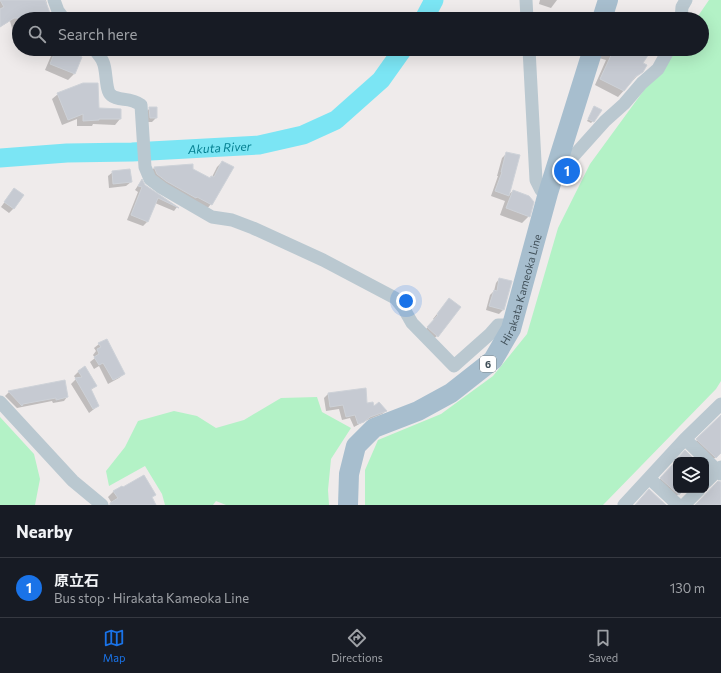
<!DOCTYPE html>
<meta charset="utf-8">
<style>
body{margin:0;font-family:Commissioner,"Noto Sans JP",sans-serif;background:#242831;color:#f1f3f6}
.controls{position:absolute;right:12px;bottom:12px;display:grid;overflow:hidden;border-radius:8px;box-shadow:0 4px 16px #0002}
.controls button{width:36px;height:36px;display:grid;place-items:center;padding:0;border:0;border-bottom:1px solid #363941;background:#171b24;color:#f1f3f6;font:20px sans-serif}
.you{position:absolute;left:406px;top:301px;width:14px;height:14px;margin:-10px;border:3px solid #fff;border-radius:50%;background:#1a73e8;box-shadow:0 0 0 6px #1a73e833}
.badge{display:grid;place-items:center;width:26px;height:26px;border-radius:50%;background:#1a73e8;color:#fff;font-size:13px;font-weight:700}
.pin{position:absolute;translate:-50% -50%;border:2px solid #fff;box-shadow:0 1px 4px #0006}
.list{margin:0;padding:0;list-style:none}
h2{display:flex;justify-content:space-between;align-items:center;height:52px;margin:0;padding:0 16px;font-size:17px}
h2 small{font-size:13px;font-weight:400;color:#9ea1a6}
.list li{display:grid;grid-template-columns:26px 1fr auto;gap:12px;align-items:center;box-sizing:border-box;height:60px;padding:0 16px;border-top:1px solid #363941}
.list b{display:block;font-size:15px;white-space:nowrap}
.list p{margin:0;font-size:13px;white-space:nowrap;color:#9ea1a6}
.list em{font-size:13px;font-style:normal;color:#9ea1a6}
.icon{flex:none;width:22px;height:22px;fill:none;stroke:currentColor;stroke-width:2;stroke-linecap:round;stroke-linejoin:round}
.map{position:relative;flex:none;width:721px;height:505px;overflow:hidden}
.search{position:absolute;background:#171b24;box-shadow:0 4px 16px #0002;left:12px;right:12px;top:12px;height:44px;display:flex;align-items:center;gap:10px;box-sizing:border-box;padding:0 14px;border-radius:22px;color:#9ea1a6;font-size:15px}
.sheet{height:112px;background:#171b24}
nav{display:flex;justify-content:space-around;align-items:center;box-sizing:border-box;height:56px;border-top:1px solid #363941;background:#171b24;font-size:11px;color:#9ea1a6}
nav a{display:grid;justify-items:center;gap:2px}
nav .on{color:#1a73e8}
.map>svg:first-child{display:block}
.green{fill:#b3f2c6}
.shadow{fill:#0003}
.lines{fill:none;stroke-linecap:round;stroke-linejoin:round}
.river{stroke:#7be5f4;stroke-width:19}
.building{fill:#c6cad2;stroke:#ced2d8}
.street{stroke:#bac8d0;stroke-width:13}
.primary{stroke:#a7bece;stroke-width:20}
.labels{text-anchor:middle;dominant-baseline:central;stroke-width:3;stroke-linejoin:round;paint-order:stroke}
.shield{fill:#fff;stroke:#7b858c;stroke-width:1}
.shield-label{font-size:10px;font-weight:bold;fill:#42515a}
.street-label{font-size:11px;fill:#42515a;stroke:#fff}
.water-label{font-size:12px;font-style:italic;fill:#037e8f;stroke:#fff}
</style>
<div class="map">
<svg width="721" height="505" viewBox="0 0 721 505">
<rect width="100%" height="100%" fill="#efebeb"/>
<path class="green" d="M709 0H721V381L716 389 603 505H365V470L378 440 441 414 493 376 527 334 558 228 590 164 674 49H702V19H696Z
M317 397 322 412 351 428 331 459 328 490 329 505H226L216 501 213 505H165L162 494 145 466 109 486 106 471 125 447 138 421 174 411 197 416 216 428 244 420 281 398Z
M0 417 34 454 40 479 35 505H0Z"/>
<path class="shadow" d="M0 0H46L49 13 41 19H19V30L13 32 10 21 0 27Z
M540 0H557L551 8 539 4Z
M617 13 637 19H611Z
M54 49H66L65 51 80 57 74 74 68 80 45 70Z
M597 49H649L637 76 618 97 595 85 606 60 599 58Z
M58 94 98 109 120 110V119L115 125 93 124 92 126H77V119L62 125 52 99Z
M150 108 156 118 152 122H146L145 113Z
M593 110V121L591 123 587 121Z
M507 153 508 195 513 191 529 216 522 223 500 215 505 201 491 196 498 176H497L502 158Z
M222 162 211 204 206 210 149 173 154 168 192 165V170L209 179 212 177 217 167Z
M113 172 131 182 126 186 109 188 108 176Z
M141 181 144 186 157 195 177 207 174 211 155 203 148 221 143 226 127 220 138 192 135 190Z
M14 189V208L9 213 1 207Z
M499 279 503 310 499 314 486 310 490 295 494 291 496 283Z
M449 299 437 336 432 340 423 332 435 320 433 319Z
M99 344 124 374 119 378 108 384 99 366 94 369 90 362 95 358 93 355 96 351 94 348Z
M79 371 96 386 91 390 98 406 89 413 71 384 76 379 74 376Z
M26 389 67 397 64 401 53 403 52 401 17 408 5 396 9 392Z
M328 394 367 404 374 408 386 411 382 414 365 421 354 427 350 418 342 420 339 409 326 411 324 398Z
M721 417V451L711 462 693 444Z
M676 462V490H682L674 499 656 483Z
M123 489 154 495 151 498 155 505H113L108 497 114 491Z"/>
<g class="lines">
<g class="river">
<path d="M424 19 434 0"/>
<path id="s1" d="M0 158 67 153 132 152 259 145 303 135 336 120 381 80 403 49"/>
</g>
</g>
<path class="building" d="M0 0H45L50 13 38 19 14 18 0 27V9L4 7Z
M56 49H63L82 57 75 74 50 64Z
M614 49H652L643 63 647 65 643 72 637 76H636L624 91 600 79Z
M83 83H98L99 108 121 109V119H99V120L83 121V114L68 120 57 93Z
M594 106 602 110 594 122 588 119Z
M149 107H157V118H150Z
M506 152 520 155 509 196 495 191 502 172H501Z
M222 161 234 167 212 205 197 197 196 198 166 181 157 174 154 167 193 164V169L210 178 211 176 214 177Z
M130 169 132 182 113 184 112 171Z
M142 179 145 185 179 208 158 198 148 222 131 215 142 187 138 186Z
M14 188 24 195 14 209 4 202Z
M513 190 529 196 534 202 530 217 506 208Z
M499 278 512 281 504 310 489 306 494 290 497 291Z
M449 298 461 307 438 337 427 327 438 315 437 314Z
M107 339 125 374 113 380 103 363 99 365 94 357 99 354 97 349 101 347 98 343Z
M85 366 97 386 91 389 99 406 93 409 75 378 82 377 78 371Z
M65 380 68 397 56 400V398L23 404 22 406 8 391Z
M366 388 367 403 373 402 374 406 379 402 387 411 370 417 364 422 358 424 355 415 346 417 343 405 330 407 328 393Z
M721 415V453L716 458 696 439Z
M685 450 695 460H676Z
M676 461V490H684L679 495 660 478Z
M144 475 156 495 152 497 156 505H110V503L118 498 113 491 122 486 123 487Z
M718 481 721 482V505H695Z
M649 489 666 505H635Z"/>
<g class="lines">
<path class="street" d="M54 0 58 11 64 19
M526 0 527 19
M681 19 682 7 686 0
M94 49C97 53 101 57 103 62 107 70 105 90 111 95 119 102 129 96 141 105L145 167 150 179 162 188 212 217 232 220 253 228 323 260 395 298 404 309 412 323 454 366 490 334 498 325H505L511 329
M529 49 536 180 541 190 548 193
M558 162 570 160 605 121 624 104 642 83 658 69 669 49
M0 402 73 481 102 505
M685 439 721 474
M649 478 678 505
M706 482 721 467
M624 505 685 439 721 404
M684 505 699 490"/>
<g class="primary">
<path d="M602 19 608 0"/>
<path id="s2" d="M348 505 349 474 356 446 374 428 418 411 451 393 493 360 511 329 548 193 593 49"/>
</g>
</g>
<g class="labels">
<rect class="shield" x="480" y="356" width="16" height="16" rx="3"/>
<g class="shield-label">
<text x="488" y="364">6</text>
</g>
<g class="street-label">
<text stroke="none"><textPath href="#s2" startOffset="300">Hirakata Kameoka Line</textPath></text>
</g>
<g class="water-label">
<text stroke="none"><textPath href="#s1" startOffset="220">Akuta River</textPath></text>
</g>
</g>
</svg>
<div class="controls">
<button><svg class="icon" aria-label="layers" viewBox="0 0 24 24"><path d="M12 4l9 5-9 5-9-5zM3 14l9 5 9-5"/></svg></button>
</div>
<div class="you"></div>
<div class="pin badge" style="left:567px;top:171px">1</div>
<div class="search"><svg class="icon" aria-label="search" viewBox="0 0 24 24"><circle cx="10" cy="10" r="6"/><path d="M15 15l6 6"/></svg>Search here</div>
</div>
<section class="sheet">
<h2>Nearby<small></small></h2>
<ul class="list">
<li><span class="badge">1</span><div><b>原立石</b><p>Bus stop · Hirakata Kameoka Line</p></div><em>130 m</em></li>
</ul>
</section>
<nav>
<a class="on"><svg class="icon" aria-label="map" viewBox="0 0 24 24"><path d="M3 6l6-2 6 2 6-2v14l-6 2-6-2-6 2zM9 4v14M15 6v14"/></svg>Map</a>
<a><svg class="icon" aria-label="directions" viewBox="0 0 24 24"><path d="M12 3l9 9-9 9-9-9zM9 14v-3h6M13 9l2 2-2 2"/></svg>Directions</a>
<a><svg class="icon" aria-label="saved" viewBox="0 0 24 24"><path d="M7 4h10v16l-5-4-5 4z"/></svg>Saved</a>
</nav>
